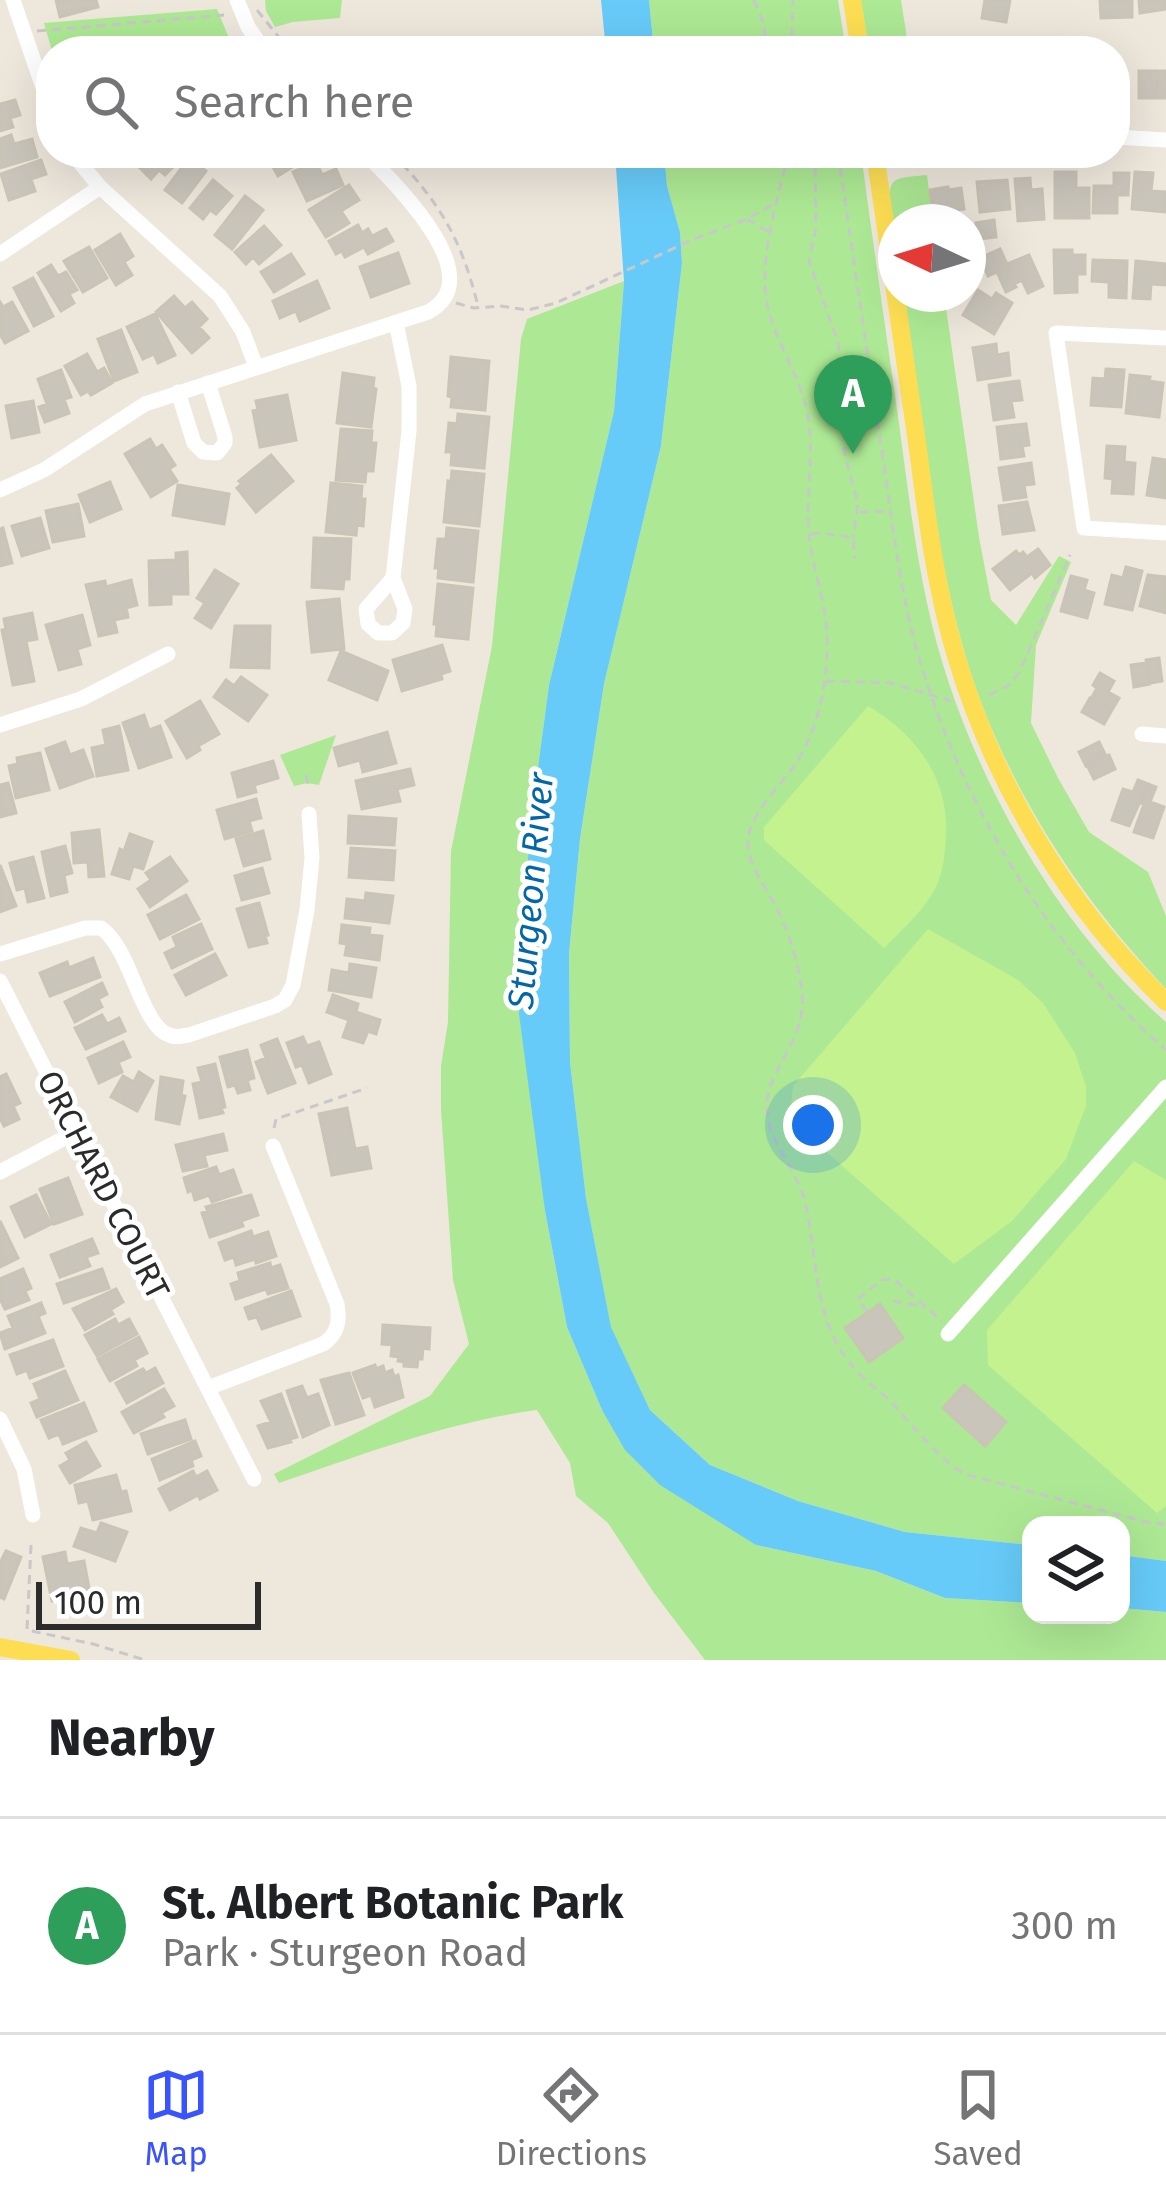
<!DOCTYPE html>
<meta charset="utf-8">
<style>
body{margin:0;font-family:"Fira Sans",sans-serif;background:#f2f2f2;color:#202124}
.controls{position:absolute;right:36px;bottom:36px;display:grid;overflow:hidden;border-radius:24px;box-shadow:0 12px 48px #0002}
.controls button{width:108px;height:108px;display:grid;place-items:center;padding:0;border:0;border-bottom:3px solid #e0e0e0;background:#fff;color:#202124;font:60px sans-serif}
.compass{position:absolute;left:878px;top:204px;width:108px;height:108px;border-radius:50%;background:#fff;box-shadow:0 12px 48px #0002;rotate:274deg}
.scale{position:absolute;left:36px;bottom:30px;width:225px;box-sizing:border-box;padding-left:12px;border:6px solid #2b2b2b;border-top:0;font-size:33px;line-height:42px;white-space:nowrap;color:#2b2b2b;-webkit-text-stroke:9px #fff;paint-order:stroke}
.you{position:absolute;left:813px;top:1125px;width:42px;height:42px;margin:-30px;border:9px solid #fff;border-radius:50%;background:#1a73e8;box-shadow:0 0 0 18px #1a73e833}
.badge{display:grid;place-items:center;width:78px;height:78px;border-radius:50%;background:#3953ff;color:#fff;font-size:39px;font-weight:700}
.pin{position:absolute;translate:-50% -99px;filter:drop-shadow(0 3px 6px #0008)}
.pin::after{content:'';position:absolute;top:63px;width:42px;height:36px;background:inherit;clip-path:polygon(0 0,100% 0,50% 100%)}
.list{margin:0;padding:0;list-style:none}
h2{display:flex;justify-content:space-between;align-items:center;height:156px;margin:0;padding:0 48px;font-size:51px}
h2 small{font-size:39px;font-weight:400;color:#757577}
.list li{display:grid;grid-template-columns:78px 1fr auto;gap:36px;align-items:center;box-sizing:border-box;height:216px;padding:0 48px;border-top:3px solid #e0e0e0}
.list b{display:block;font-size:45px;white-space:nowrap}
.list p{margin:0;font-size:39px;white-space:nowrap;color:#757577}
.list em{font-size:39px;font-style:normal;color:#757577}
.icon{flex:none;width:66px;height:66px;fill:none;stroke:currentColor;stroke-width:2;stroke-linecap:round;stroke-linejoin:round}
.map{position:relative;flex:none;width:1166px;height:1660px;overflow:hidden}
.search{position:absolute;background:#fff;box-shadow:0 12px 48px #0002;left:36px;right:36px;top:36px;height:132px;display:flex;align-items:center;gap:30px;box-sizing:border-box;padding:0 42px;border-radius:48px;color:#757577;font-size:45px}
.sheet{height:372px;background:#fff}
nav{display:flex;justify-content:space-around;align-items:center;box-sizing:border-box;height:168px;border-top:3px solid #e0e0e0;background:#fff;font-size:33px;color:#757577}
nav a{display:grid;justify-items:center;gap:6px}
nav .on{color:#3953ff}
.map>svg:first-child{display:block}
.green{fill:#ade994}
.pitch{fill:#c3f28f}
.water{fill:#67cbf9}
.building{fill:#c9c5bb;stroke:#cac4b6;stroke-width:3}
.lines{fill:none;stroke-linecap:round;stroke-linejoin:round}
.path{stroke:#c8c8c8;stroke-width:3;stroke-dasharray:9 6;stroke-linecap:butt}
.minor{stroke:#fff;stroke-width:15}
.major{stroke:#fdde53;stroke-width:18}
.labels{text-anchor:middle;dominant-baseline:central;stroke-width:10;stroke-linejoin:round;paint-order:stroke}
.street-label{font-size:33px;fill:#2b2b2b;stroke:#fff}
.water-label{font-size:36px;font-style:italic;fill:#0267a9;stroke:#fff}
</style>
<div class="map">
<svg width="1166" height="1660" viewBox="0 0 1166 1660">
<rect width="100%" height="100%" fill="#eee7dc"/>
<path class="green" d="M265 0H342L340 18 293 22 275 27 266 11Z
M649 0H838L846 51H654Z
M861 0H901L909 51H869Z
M217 9 229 38 93 51H52L44 23Z
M664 153H861C873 243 886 333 899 423 907 483 914 543 927 603 959 754 1049 920 1166 1022V1561L1121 1555V1525H1031V1545L905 1532 798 1501 710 1465 650 1410 611 1328 586 1198 570 1062 569 954 580 839 604 684 661 446 682 263 680 232 667 186Z
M927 175 933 222H896V238C894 224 882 188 896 180 903 176 919 176 927 175Z
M624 281 614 411 549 685 530 827 545 1211 567 1327 602 1410 756 1545 876 1571 945 1598 1031 1603V1615H1121V1608L1166 1612V1660H705L654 1593 608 1523 576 1496 570 1463 537 1410C447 1422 364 1454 279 1483L274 1474 430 1396 469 1344 453 1280 441 1110V1066L448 1022 451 851 492 646 521 339 527 319Z
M904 294H944L979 537 991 600 1016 625 1059 556 1071 562 1036 645 1031 723 1058 778 1089 832 1148 872 1166 916V989C1090 908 1028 819 986 715 935 588 924 430 904 294Z
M336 735 319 785 307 783 294 786 280 755Z"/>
<path class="pitch" d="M868 706C916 734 949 778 946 836 945 854 943 875 934 891 922 912 901 931 884 948L764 840V827Z
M928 929 1018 980 1043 1003 1075 1053 1086 1087V1106L1066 1159 1012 1221 954 1264 790 1120 793 1086Z
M1134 1161 1166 1180V1506L1157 1513 988 1365 987 1330Z"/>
<path class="water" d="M601 0H649L654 51H606Z
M615 153H664L667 186 680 232 682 263 661 446 604 684 580 839 569 954 570 1062 586 1198 611 1327 650 1410 710 1465 798 1501 905 1532 1031 1545V1603L945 1598 876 1571 756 1545 660 1485 625 1450 602 1410 567 1327 545 1211 519 1014 530 827 549 685 614 411 624 281Z
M1121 1555 1166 1561V1612L1121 1608Z"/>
<path class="building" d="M56 0H96L98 7 60 17Z
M985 0H1010L1006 22 982 18Z
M1100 0H1132V17L1101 18Z
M1139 0H1166V9L1140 13Z
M1139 71H1158L1157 98H1139Z
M1158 71H1166V98H1157Z
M15 100 20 115 10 118 13 127 0 131V104Z
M11 135 14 144 32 139 37 157 0 168V139Z
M153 153H182L185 155 165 175 159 170 151 179 139 167Z
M265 153H293L299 163 278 176Z
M189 158 206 171 182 203 165 190Z
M41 160 46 174 31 179 35 191 9 200 1 174Z
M316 162 322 175 336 169 343 185 307 201 293 172Z
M1055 172H1076V188H1089V218H1055Z
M1135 172 1153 173 1151 191 1166 192V212L1132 209Z
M1114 173H1129L1128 195H1117V213H1093L1094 186H1114Z
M1030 178 1031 190 1042 189 1044 219 1018 221 1015 179Z
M213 180 232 196 216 214 210 210 203 219 190 208Z
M1007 180 1010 209 980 212 977 182Z
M349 185 359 200 341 211 349 223 326 237 309 210Z
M948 187 949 190 961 188 964 209 933 213 930 190Z
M245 196 263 210 232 249 215 235Z
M994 220 996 237 979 239 976 223Z
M358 225 362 233 368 229 372 236 386 229 393 241 368 254 364 247 345 257 342 251 336 254 329 241Z
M264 226 281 245 259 264 253 257 246 264 235 252Z
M120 234 133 256 124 262 132 275 116 285 95 250Z
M89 247 107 278 83 292 64 261Z
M1000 249 1007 264 1029 255 1043 286 1028 293 1022 280 1014 284 1016 287 1006 292 997 272 988 276 980 258Z
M1054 250H1072V255H1085V274H1077V292L1055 293Z
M398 253 409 283 371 297 360 267Z
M291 254 304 274 274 292 261 272Z
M1093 260 1127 261 1126 298 1109 297V282L1092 281Z
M1136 261 1166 264V285L1151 284 1150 299 1133 298Z
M51 265 58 276 66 272 77 290 69 294 74 303 61 311 38 273Z
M33 278 53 316 34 326 14 288Z
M317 281 329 308 300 321 296 311 280 318 273 301Z
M978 290 992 299 996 293 1012 303 994 334 963 315Z
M174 296 185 308 192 302 207 319 199 327 209 338 192 353 156 312Z
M0 302 3 307 12 302 28 331 5 343 0 334Z
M155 314 175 355 158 363 154 354 143 359 127 327Z
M121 330 137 372 114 381 98 339Z
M996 344 997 355 1008 353 1010 375 978 380 973 348Z
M87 354 97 372 104 368 112 383 91 395 88 391 81 395 65 366Z
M451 357 489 361 485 410 451 407 452 397 448 396Z
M1106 369 1124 370 1121 407 1091 405 1093 378 1105 379Z
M61 370 71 397 64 399 69 413 45 422 39 407 47 404 38 379Z
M343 373 374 378 373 388 376 389 371 427 337 423Z
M1130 375 1150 377 1149 381 1163 383 1159 417 1126 413Z
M1019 381 1022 400 1011 401 1014 417 994 420 989 385Z
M287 395 296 440 260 447 253 411 258 410 256 401Z
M33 401 39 432 12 438 6 406Z
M458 414 489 417 484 468 451 465 452 452H446L449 423 457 424Z
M1026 424 1029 445 1022 446 1024 456 1001 459 997 427Z
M341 429 372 431 371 443H376L373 471H366L365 482 336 480Z
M150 439 156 449 162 445 175 465 169 469 177 481 151 497 125 454Z
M1107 446 1125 447 1124 462 1135 463 1133 494 1112 493 1113 479 1105 478Z
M271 455 293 481 256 512 237 488 242 484 239 481Z
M1153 458 1166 460V498L1147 495Z
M1031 463 1034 484 1024 485 1026 497 1004 500 999 468Z
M452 471 484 474 479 526 444 522 448 481 451 482Z
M110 482 121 509 90 522 79 495Z
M331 483 362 486 361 499H365L363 526 357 525 356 535 326 532Z
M178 485 229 494 224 524 173 515Z
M1027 502 1034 530 1003 534 999 506Z
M78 504 84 536 53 542 46 511Z
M40 518 49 548 22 556 12 526Z
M3 528 12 563 0 566V529Z
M447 528 478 531 473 582 438 578 439 568H435L438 539H446Z
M314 538 351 539 349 579H344L343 589 312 587Z
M1038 549 1050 565 1035 578 1032 573 1010 590 993 569 1016 551 1019 555 1023 552 1027 557Z
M187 552 188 594H171V604L150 605 149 561 176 560V553Z
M1126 567 1142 571 1132 610 1105 604 1112 575 1123 578Z
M215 570 238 584 211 628 195 618 205 603 197 598Z
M1148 575 1166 577V613L1140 606Z
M1071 576 1087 580 1084 590 1094 593 1087 618 1061 611Z
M131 580 137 605 126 608 128 617 114 620 117 632 99 636 86 585 105 581 106 587Z
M438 584 473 588 468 639 436 636 437 624H434Z
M339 599 344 649 312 652 307 602Z
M32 613 37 639 26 641 34 681 13 685 2 630 6 629 4 619Z
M82 615 90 645 77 649 81 664 59 670 46 625Z
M235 626H270L269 668 231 667Z
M442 645 450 671 441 674 442 679 402 691 393 660Z
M341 651 388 671 377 700 329 680Z
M1159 658 1162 681 1150 683 1146 660Z
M1147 663 1150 684 1134 687 1131 665Z
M1100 673 1114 681 1108 692 1119 698 1112 710 1091 699 1097 688 1093 685Z
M241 677 267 695 248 721 214 697 226 680 234 686Z
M1090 698 1112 710 1104 724 1082 712Z
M200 701 219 734 198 746 200 750 187 758 166 721Z
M144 715 149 730 160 726 171 757 139 768 123 723Z
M119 726 128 770 97 776 92 748 106 745 103 730Z
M387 732 396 763 363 772 360 760 339 766 334 748Z
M65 742 70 755 83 750 93 776 60 788 46 749Z
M1099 742 1106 756 1086 766 1079 752Z
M40 753 49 790 16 798 9 766 18 764 17 758Z
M1109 755 1115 769 1094 779 1087 765Z
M273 761 278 778 254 785 256 792 238 797 232 773Z
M410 769 414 785 397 789 400 801 362 809 356 781Z
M1138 780 1148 784 1129 826 1112 820 1123 789 1133 792Z
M8 783 16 813 0 817V785Z
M1148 784 1156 787 1150 802 1164 807 1153 838 1134 832 1144 804 1141 803Z
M256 799 261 818 249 821 252 831 225 839 217 810Z
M349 816 396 819 394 845 348 843Z
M99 830 104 876 89 877 88 862 74 863 72 833Z
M263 831 270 859 244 866 236 839Z
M130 834 152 842 143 869 133 866 129 879 112 874 120 849 124 851Z
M65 846 72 873 64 875 67 892 51 896 42 852Z
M351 848 395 851 393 880 349 877Z
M33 857 44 898 28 902 25 888 17 890 10 863Z
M170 857 187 881 150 907 138 889 151 880 146 873Z
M0 865 16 906 0 912Z
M262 868 269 893 242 900 235 876Z
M366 893 393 896 389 923 345 918 347 899 365 901Z
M186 895 199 919 160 939 148 915Z
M259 903 268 935 265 936 267 943 249 947 237 909Z
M201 924 212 949 172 968 165 953 177 947 173 937Z
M342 925 370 928 369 935 382 936 379 960 345 955 347 944 340 943Z
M215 954 226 975 186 995 175 975Z
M93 958 100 977 50 996 40 973 67 962 69 968Z
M350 964 376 968 371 997 329 990 332 970 349 973Z
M102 983 107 994 98 999 102 1007 75 1022 65 1002Z
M333 995 358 1004 356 1012 380 1020 376 1034 368 1031 363 1043 343 1037 349 1020 327 1012Z
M102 1015 107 1024 119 1018 125 1031 86 1049 75 1028Z
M303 1037 307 1046 319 1042 331 1074 309 1083 302 1065 296 1067 287 1043Z
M277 1039 295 1083 268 1093 256 1062 266 1058 261 1045Z
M123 1042 130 1057 118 1062 122 1072 99 1083 88 1058Z
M247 1050 254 1078 247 1080 250 1090 238 1093 235 1085 228 1087 220 1057Z
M215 1064 225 1107 221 1108 223 1113 200 1118 193 1084 202 1082 198 1068Z
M139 1072 153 1081 137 1111 111 1097 123 1076 134 1082Z
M6 1074 20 1103 13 1106 19 1119 4 1126 0 1118V1077Z
M161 1077 183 1081 181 1095 185 1096 179 1124 156 1119Z
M347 1108 355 1149 367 1147 371 1168 332 1175 319 1114Z
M223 1134 227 1150 204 1155 207 1166 183 1171 176 1145Z
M216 1167 219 1175 233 1170 241 1192 212 1202 209 1195 195 1200 192 1190 188 1192 184 1178Z
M68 1178 82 1214 54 1224 40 1189Z
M36 1195 51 1224 25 1237 11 1207Z
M251 1195 258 1215 241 1221 243 1226 210 1237 202 1213 208 1211 206 1207Z
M0 1221 18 1258 0 1267Z
M251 1231 253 1237 268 1232 276 1256 256 1263 255 1259 236 1265 234 1257 225 1260 219 1243Z
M92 1239 98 1253 86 1257 90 1266 60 1277 51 1255Z
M270 1263 271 1268 280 1265 288 1288 268 1294 266 1289 236 1299 231 1284 240 1281 238 1273Z
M23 1269 31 1288 25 1291 29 1300 5 1309 0 1299V1279Z
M102 1269 109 1288 64 1303 57 1284Z
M116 1289 123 1302 110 1310 113 1314 85 1330 73 1309Z
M291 1291 300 1316 262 1329 257 1317 249 1319 245 1308Z
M41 1303 45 1313 38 1316 45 1333 5 1349 0 1333 13 1328 8 1316Z
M880 1304 903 1338 869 1362 845 1328Z
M115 1319 118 1325 129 1319 137 1334 97 1356 85 1335Z
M383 1325 430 1328 429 1349 423 1348 422 1359H418L417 1367 404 1366V1362L398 1361 399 1357 391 1356 392 1347 396 1348V1345L382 1344Z
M139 1337 147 1353 134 1360 137 1366 110 1381 98 1359Z
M53 1340 63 1366 30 1378 27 1370 17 1374 10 1355Z
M375 1365 376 1369 383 1366 385 1373 392 1370 394 1377 398 1375 403 1397 375 1407 371 1395 363 1398 353 1373Z
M155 1368 163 1383 127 1403 116 1383 143 1369 146 1373Z
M65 1371 78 1400 37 1417 31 1403 40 1399 34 1384Z
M349 1373 364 1415 336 1424 321 1380Z
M964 1385 1006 1422 985 1446 943 1408Z
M302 1386 307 1398 318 1394 329 1425 303 1437 287 1391Z
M164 1389 174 1406 161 1413 164 1417 134 1433 122 1412Z
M281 1394 297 1437 290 1439 291 1442 268 1448 258 1426 271 1422 261 1401Z
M84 1403 96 1431 63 1444 59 1434 49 1438 41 1420Z
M185 1420 191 1439 148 1454 141 1434Z
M195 1441 201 1456 191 1460 193 1466 160 1480 152 1459Z
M86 1442 100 1466 70 1483 60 1466 70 1460 66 1453Z
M193 1471 196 1477 207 1471 217 1490 200 1499 198 1495 170 1510 159 1489Z
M116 1475 121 1492 126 1491 131 1511 93 1520 88 1501 79 1503 75 1485Z
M101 1523 127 1532 115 1561 74 1546 81 1528 97 1533Z
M6 1551 21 1557 4 1599 0 1597V1563Z
M65 1552 67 1564 84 1561 90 1593 52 1601 43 1557Z"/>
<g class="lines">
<path class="path" d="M754 0 763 22 768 51
M257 10 290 51
M37 31 224 15
M791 51 793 0
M392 153C440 203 461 238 478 306
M788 153C779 196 763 243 765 287 767 330 796 366 806 407 816 449 805 491 809 534 812 567 825 599 827 632 829 676 820 726 796 763 782 784 750 814 748 839 746 866 769 890 779 913 791 937 799 966 802 992 807 1040 771 1063 767 1103 764 1135 793 1165 803 1195 814 1233 813 1273 824 1311 831 1338 845 1361 866 1380 874 1388 885 1395 893 1404 915 1428 936 1456 964 1474L1150 1523 1166 1524
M815 153 816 228 809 261 838 342 844 411V452L858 503 853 538
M838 153C853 253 867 353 882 452 892 519 899 586 917 651 961 804 1046 945 1166 1050
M747 219 769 232
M456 303 474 308 500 306 528 310 556 303 694 239 747 219 776 203
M860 512 890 511
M811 534 822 533 853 538 855 559
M826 681 891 683 951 701
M989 695 1009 685 1019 673 1070 555
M306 775 308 785
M274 1128 276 1119 367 1088
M893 1301 925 1307
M867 1311 858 1299 883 1279 896 1281 942 1321
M31 1545 27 1630 93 1644 145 1660"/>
<path class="minor" d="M13 0 51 111
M237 0 248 27 265 51
M1115 137 1166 140
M72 153 100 187 220 296 243 332 256 367
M876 159 920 153
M0 254 100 187
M1166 338 1056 333 1084 528 1166 533
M178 392 194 443 203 452 217 453 225 443V437L208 383
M0 490 44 470 145 404 428 312C493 278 394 183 365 153
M393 578 405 609 403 623 392 633H378L368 624 366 609 393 578 409 431V386L396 322
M0 725 81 699 168 654
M1142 734 1166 736
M0 954 85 928H101C131 948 141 1026 169 1035 176 1038 181 1036 189 1035L275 1006 285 1000 293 985 307 910 312 858 309 814
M0 981 254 1479
M0 1172 76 1132
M948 1334 1166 1087
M208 1388 323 1344C338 1334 340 1321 337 1304L273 1146
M0 1419 24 1469 33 1515"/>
<path class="major" d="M852 0 860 51
M875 153C890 252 903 351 918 450 927 519 936 589 956 656 995 787 1068 906 1166 1002
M0 1647 71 1660"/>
</g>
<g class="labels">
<g class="street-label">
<text transform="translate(103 1185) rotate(63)">ORCHARD COURT</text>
</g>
<g class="water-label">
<text transform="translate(531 891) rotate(-85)">Sturgeon River</text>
</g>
</g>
</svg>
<div class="controls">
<button><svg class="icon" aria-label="layers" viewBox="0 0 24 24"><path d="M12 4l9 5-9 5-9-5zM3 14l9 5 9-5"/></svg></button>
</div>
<svg class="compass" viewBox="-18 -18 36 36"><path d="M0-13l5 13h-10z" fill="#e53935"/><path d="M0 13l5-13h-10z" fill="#757577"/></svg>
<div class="scale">100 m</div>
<div class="you"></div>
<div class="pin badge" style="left:853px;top:454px;background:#2e9e5b">A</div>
<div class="search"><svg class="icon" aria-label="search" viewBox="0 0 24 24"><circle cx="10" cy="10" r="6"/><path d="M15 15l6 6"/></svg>Search here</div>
</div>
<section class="sheet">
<h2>Nearby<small></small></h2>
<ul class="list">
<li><span class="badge" style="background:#2e9e5b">A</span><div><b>St. Albert Botanic Park</b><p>Park · Sturgeon Road</p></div><em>300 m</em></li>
</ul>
</section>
<nav>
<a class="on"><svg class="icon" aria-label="map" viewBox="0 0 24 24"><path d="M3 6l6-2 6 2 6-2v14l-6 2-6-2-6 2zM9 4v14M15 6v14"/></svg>Map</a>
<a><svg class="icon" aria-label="directions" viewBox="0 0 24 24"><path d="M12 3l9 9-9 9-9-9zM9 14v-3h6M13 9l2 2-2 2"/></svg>Directions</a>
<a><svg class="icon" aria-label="saved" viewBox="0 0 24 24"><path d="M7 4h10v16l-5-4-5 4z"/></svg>Saved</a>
</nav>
